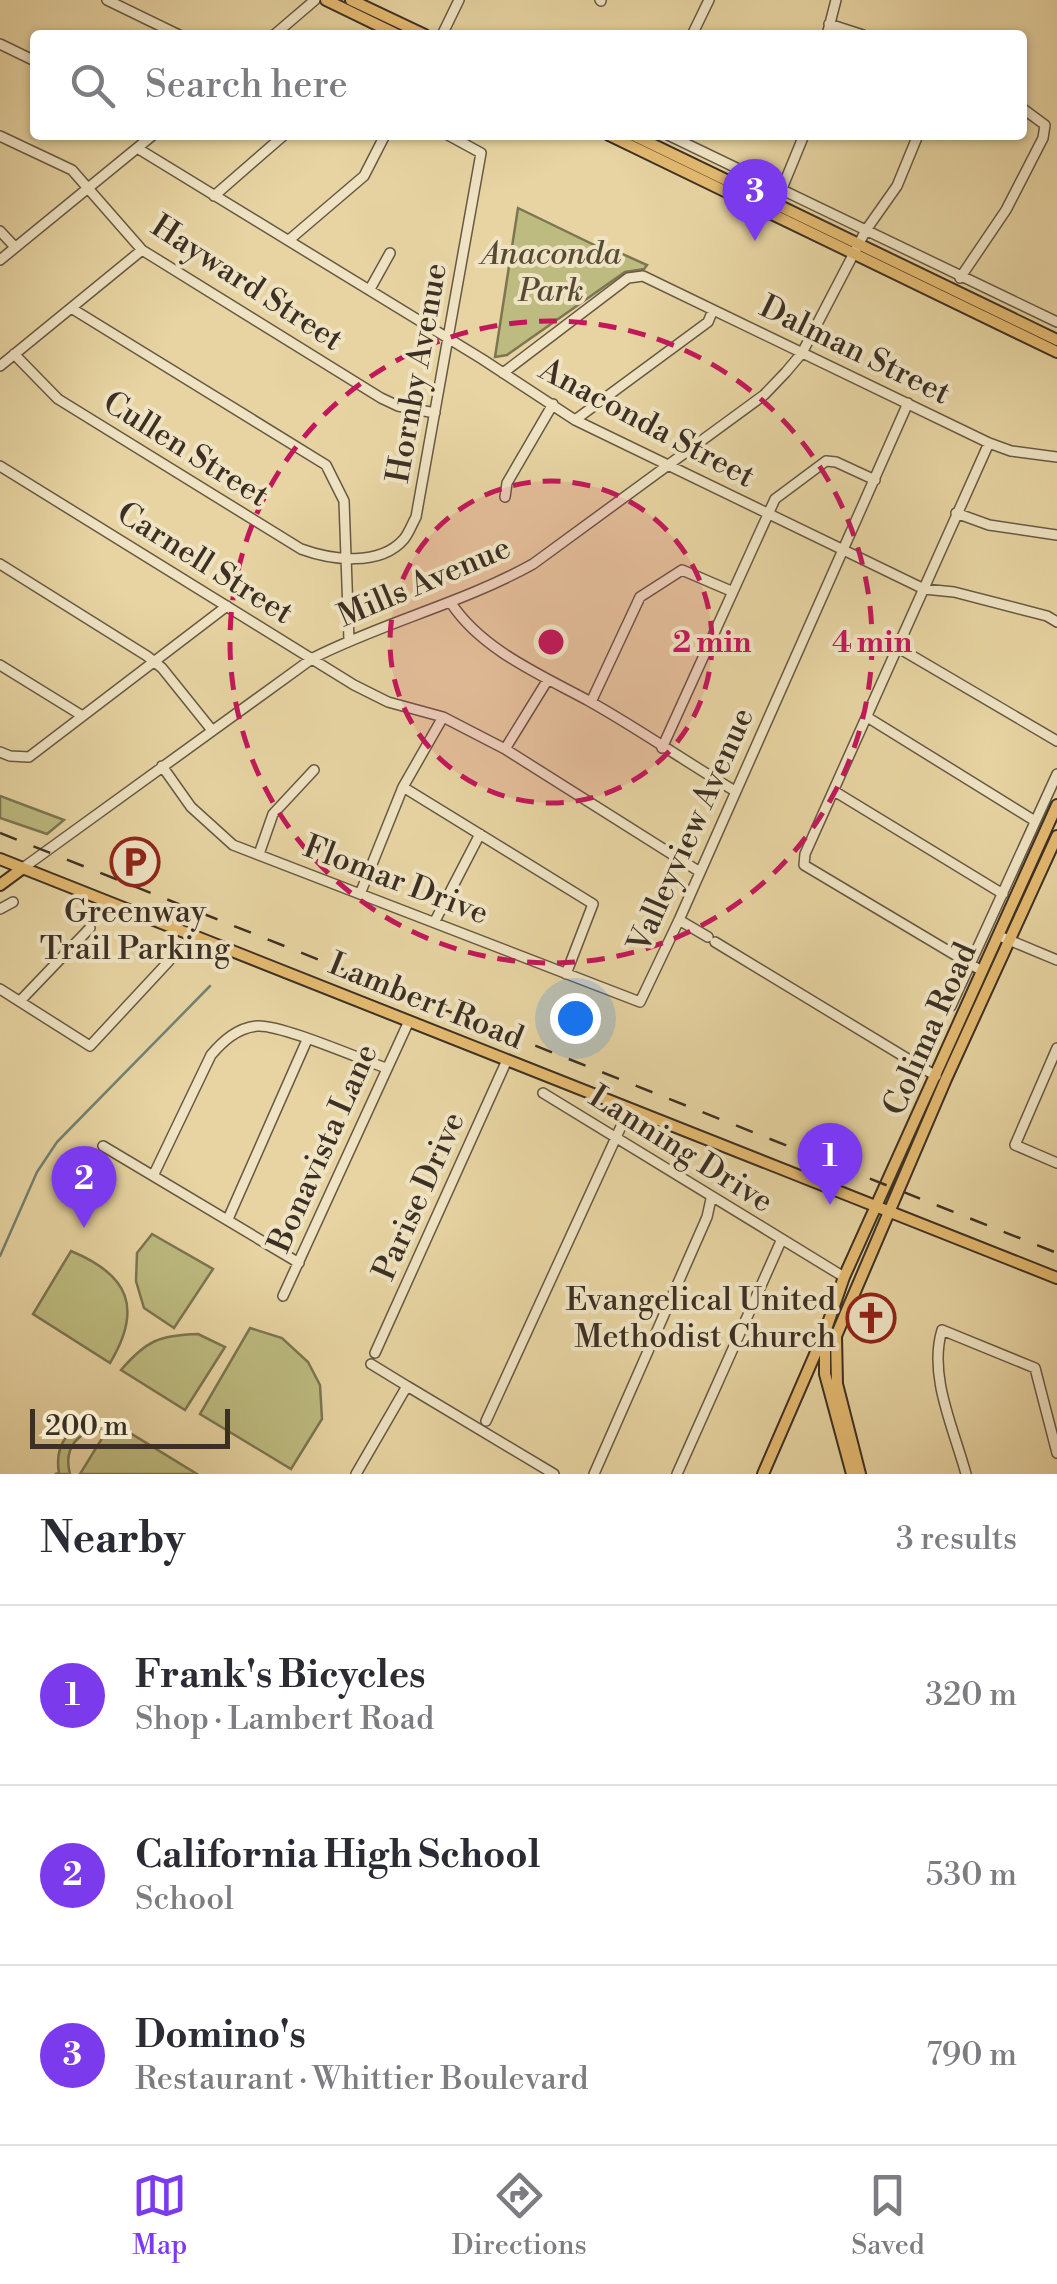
<!DOCTYPE html>
<meta charset="utf-8">
<style>
body{margin:0;font-family:"Libre Bodoni",serif;background:#f2f2f3;color:#2b2b33}
.scale{position:absolute;left:30px;bottom:25px;width:200px;box-sizing:border-box;padding-left:10px;border:5px solid #3c3024;border-top:0;font-size:28px;line-height:35px;white-space:nowrap;color:#3c3024;-webkit-text-stroke:8px #efe3c3;paint-order:stroke}
.you{position:absolute;left:575px;top:1018px;width:35px;height:35px;margin:-25px;border:8px solid #fff;border-radius:50%;background:#1a73e8;box-shadow:0 0 0 15px #1a73e833}
.badge{display:grid;place-items:center;width:65px;height:65px;border-radius:50%;background:#7c3aed;color:#fff;font-size:32px;font-weight:700}
.pin{position:absolute;translate:-50% -82px;filter:drop-shadow(0 2px 5px #0008)}
.pin::after{content:'';position:absolute;top:52px;width:35px;height:30px;background:inherit;clip-path:polygon(0 0,100% 0,50% 100%)}
.list{margin:0;padding:0;list-style:none}
h2{display:flex;justify-content:space-between;align-items:center;height:130px;margin:0;padding:0 40px;font-size:42px}
h2 small{font-size:32px;font-weight:400;color:#7c7c81}
.list li{display:grid;grid-template-columns:65px 1fr auto;gap:30px;align-items:center;box-sizing:border-box;height:180px;padding:0 40px;border-top:2px solid #e1e1e2}
.list b{display:block;font-size:38px;white-space:nowrap}
.list p{margin:0;font-size:32px;white-space:nowrap;color:#7c7c81}
.list em{font-size:32px;font-style:normal;color:#7c7c81}
.icon{flex:none;width:55px;height:55px;fill:none;stroke:currentColor;stroke-width:2;stroke-linecap:round;stroke-linejoin:round}
.map{position:relative;flex:none;width:1057px;height:1474px;overflow:hidden}
.search{position:absolute;background:#fff;box-shadow:0 2px 8px #0004;left:30px;right:30px;top:30px;height:110px;display:flex;align-items:center;gap:25px;box-sizing:border-box;padding:0 35px;border-radius:10px;color:#7c7c81;font-size:38px}
.sheet{height:670px;background:#fff}
nav{display:flex;justify-content:space-around;align-items:center;box-sizing:border-box;height:140px;border-top:2px solid #e1e1e2;background:#fff;font-size:28px;color:#7c7c81}
nav a{display:grid;justify-items:center;gap:5px}
nav .on{color:#7c3aed}
.map>svg:first-child{display:block}
.green{fill:#bdbb80;stroke:#7c7652;stroke-width:2.5}
.lines{fill:none;stroke-linecap:round;stroke-linejoin:round}
.stream{stroke:#738273;stroke-width:2.5}
.minor-casing{stroke:#675944;stroke-width:12}
.major-casing{stroke:#3c3024;stroke-width:14}
.minor{stroke:#efe3c3;stroke-width:9}
.major{stroke:#e4ba71;stroke-width:10}
.rail{stroke:#3c3024;stroke-width:2.5;stroke-dasharray:18 18;stroke-linecap:butt}
.ring{fill:none;stroke:#c2185b;stroke-width:5;stroke-dasharray:18 12}
.labels{text-anchor:middle;dominant-baseline:central;stroke-width:8;stroke-linejoin:round;paint-order:stroke}
.park-label{font-size:32px;font-style:italic;fill:#564c36;stroke:#efe3c3}
.street-label{font-size:32px;fill:#3c3024;stroke:#efe3c3}
.poi-label{font-size:32px;fill:#3c3024;stroke:#efe3c3}
.centre{fill:#c2185b;stroke:#efe3c3;stroke-width:5}
.ring-label{font-size:30px;text-anchor:middle;font-weight:bold;fill:#c2185b;stroke:#efe3c3;stroke-width:8;stroke-linejoin:round;paint-order:stroke}
</style>
<div class="map">
<svg width="1057" height="1474" viewBox="0 0 1057 1474">
<rect width="100%" height="100%" fill="#e7d4a2"/>
<filter id="stains"><feTurbulence type="fractalNoise" baseFrequency=".002" numOctaves="4"/><feColorMatrix values="0 0 0 0 .2 0 0 0 0 .09 0 0 0 0 .02 0 0 0 .5 -.17"/></filter>
<radialGradient id="worn" r=".72"><stop offset=".6" stop-color="#630" stop-opacity="0"/><stop offset="1" stop-color="#630" stop-opacity=".3"/></radialGradient>
<path class="green" d="M518 208 615 255 618 252 647 265 644 269 625 272 507 355 495 357Z
M0 796 64 820 47 834 0 818Z
M152 1234 213 1269 174 1328 144 1308 136 1281 137 1253Z
M71 1251C129 1275 143 1308 110 1363L33 1314Z
M250 1328 282 1338 308 1362 320 1385 322 1419 291 1469 200 1414Z
M198 1334 225 1347 185 1410 121 1370C146 1341 159 1335 198 1334Z
M98 1420 117 1425 197 1474H80L106 1432C79 1427 63 1448 70 1474H55L59 1473C54 1445 69 1424 98 1420Z"/>
<g class="lines">
<path class="stream" d="M0 1256 37 1172 57 1142 210 986"/>
<g class="minor-casing">
<path id="minor" d="M107 0 179 35
M600 0 601 1
M829 24 863 35
M274 35 315 0
M442 35 459 0
M692 35 709 0
M827 35 836 0
M0 44 35 61
M668 135 1057 322
M0 136 72 170 142 250 381 398 398 406 435 413
M137 148 482 359 575 420 924 589 954 592 1047 616 1057 622
M781 191 804 135
M214 196 284 135
M0 231 15 247
M289 240 364 176 385 135
M0 260 153 135
M960 278 1006 210 1043 138 1045 125 1022 108
M370 289 390 253
M71 308 326 465 344 501 349 640
M14 354 58 399 301 549C331 560 380 567 404 539 409 533 412 524 416 517L481 153 448 135
M0 366 142 250
M503 373 628 278 643 276 989 443 1011 451 1057 457
M575 420 708 322 713 310
M0 466 354 685 388 702 443 717 505 749 700 872
M505 497 507 483 553 404
M956 513 989 525 1057 535
M0 564 147 656 162 668 211 729
M451 603C482 650 541 675 589 701 639 729 686 762 735 791
M897 647 1057 741
M0 665 81 715
M591 702 640 597 682 570 731 591
M867 717 1035 821
M662 748 775 499 826 461 836 462 875 480
M505 749 547 681
M0 752 10 756 29 757 227 606
M162 766 191 807 233 845 640 1002 679 920 908 403
M403 787 593 904 566 974
M834 791 1003 894
M259 854 273 814 314 770
M23 868 313 658C384 622 463 603 533 564L764 395 786 372 802 353 866 230 897 186 918 135
M360 894 403 787 443 717
M0 909 13 902
M679 920 708 937
M435 921 480 834
M1004 938 1057 960
M715 942 936 1076
M982 971 804 865 805 854 989 443
M0 989 90 1046 169 961
M20 1001 90 928
M951 1006 1057 774
M1057 1048 1015 1145 1057 1163
M543 1093 844 1277
M103 1146 299 1263
M154 1174 211 1055C223 1041 237 1028 257 1026 280 1024 360 1059 386 1068
M228 1219 307 1040
M283 1296 409 1021
M375 1353 507 1060
M407 1386 554 1474
M486 1421 629 1109
M356 1474 407 1386 371 1364
M594 1474 707 1217 711 1199
M677 1474 781 1241
M966 1474C954 1429 928 1376 942 1330L1035 1368 1057 1453"/>
</g>
<g class="major-casing">
<path id="major" d="M326 0 398 35
M351 0 425 35
M609 135 1057 352
M633 135 1057 340
M0 859 1057 1278
M0 885 23 868
M825 1340V1374L852 1474
M763 1474 826 1329 844 1277 1057 805
M860 1474 837 1384 836 1336 946 1079 1057 836"/>
</g>
<use href="#minor" class="minor"/>
<use href="#major" class="major"/>
<path class="rail" d="M0 833 1057 1253"/>
</g>
<circle cx="551" cy="642" r="161" fill="#c2185b" fill-opacity=".12"/>
<g class="ring">
<circle cx="551" cy="642" r="161"/>
<circle cx="551" cy="642" r="321"/>
</g>
<defs>
<g id="parking-ring" transform="scale(2.5)"><circle r="9.5" fill="#efe3c3" stroke="#8f2418" stroke-width="1.5"/><path d="M-3.5-5.5H1a3.5 3.5 0 0 1 0 7H-1V5.5H-3.5ZM-1-3.4V-.6H.8a1.4 1.4 0 0 0 0-2.8Z" fill="#8f2418"/></g>
<g id="church-ring" transform="scale(2.5)"><circle r="9.5" fill="#efe3c3" stroke="#8f2418" stroke-width="1.5"/><path d="M-1.2-6h2.4v3.5h3.3v2.4h-3.3V6h-2.4V-.1h-3.3v-2.4h3.3Z" fill="#8f2418"/></g>
</defs>
<g fill-rule="evenodd">
<use href="#parking-ring" x="135" y="862"/>
<use href="#church-ring" x="871" y="1318"/>
</g>
<g class="labels">
<g class="park-label">
<text x="551" y="254">Anaconda<tspan x="551" dy="37">Park</tspan></text>
</g>
<g class="street-label">
<text transform="translate(247 283) rotate(33)">Hayward Street</text>
<text transform="translate(855 350) rotate(26)">Dalman Street</text>
<text transform="translate(417 373) rotate(-80)">Hornby Avenue</text>
<text transform="translate(647 423) rotate(28)">Anaconda Street</text>
<text transform="translate(186 449) rotate(32)">Cullen Street</text>
<text transform="translate(205 563) rotate(32)">Carnell Street</text>
<text transform="translate(424 582) rotate(-23)">Mills Avenue</text>
<text transform="translate(691 830) rotate(-66)">Valleyview Avenue</text>
<text transform="translate(396 880) rotate(21)">Flomar Drive</text>
<text transform="translate(426 1001) rotate(22)">Lambert Road</text>
<text transform="translate(930 1029) rotate(-66)">Colima Road</text>
<text transform="translate(323 1148) rotate(-66)">Bonavista Lane</text>
<text transform="translate(681 1149) rotate(32)">Lanning Drive</text>
<text transform="translate(419 1196) rotate(-66)">Parise Drive</text>
</g>
<g class="poi-label">
<text x="135" y="912">Greenway<tspan x="135" dy="37">Trail Parking</tspan></text>
<text x="836" y="1300" text-anchor="end">Evangelical United<tspan x="836" dy="37">Methodist Church</tspan></text>
</g>
</g>
<circle cx="551" cy="642" r="15" class="centre"/>
<g class="ring-label">
<text x="712" y="652">2 min</text>
<text x="872" y="652">4 min</text>
</g>
<rect width="100%" height="100%" filter="url(#stains)"/>
<rect width="100%" height="100%" fill="url(#worn)"/>
</svg>
<div class="scale">200 m</div>
<div class="you"></div>
<div class="pin badge" style="left:830px;top:1205px">1</div>
<div class="pin badge" style="left:84px;top:1228px">2</div>
<div class="pin badge" style="left:755px;top:241px">3</div>
<div class="search"><svg class="icon" aria-label="search" viewBox="0 0 24 24"><circle cx="10" cy="10" r="6"/><path d="M15 15l6 6"/></svg>Search here</div>
</div>
<section class="sheet">
<h2>Nearby<small>3 results</small></h2>
<ul class="list">
<li><span class="badge">1</span><div><b>Frank's Bicycles</b><p>Shop · Lambert Road</p></div><em>320 m</em></li>
<li><span class="badge">2</span><div><b>California High School</b><p>School</p></div><em>530 m</em></li>
<li><span class="badge">3</span><div><b>Domino's</b><p>Restaurant · Whittier Boulevard</p></div><em>790 m</em></li>
</ul>
</section>
<nav>
<a class="on"><svg class="icon" aria-label="map" viewBox="0 0 24 24"><path d="M3 6l6-2 6 2 6-2v14l-6 2-6-2-6 2zM9 4v14M15 6v14"/></svg>Map</a>
<a><svg class="icon" aria-label="directions" viewBox="0 0 24 24"><path d="M12 3l9 9-9 9-9-9zM9 14v-3h6M13 9l2 2-2 2"/></svg>Directions</a>
<a><svg class="icon" aria-label="saved" viewBox="0 0 24 24"><path d="M7 4h10v16l-5-4-5 4z"/></svg>Saved</a>
</nav>
